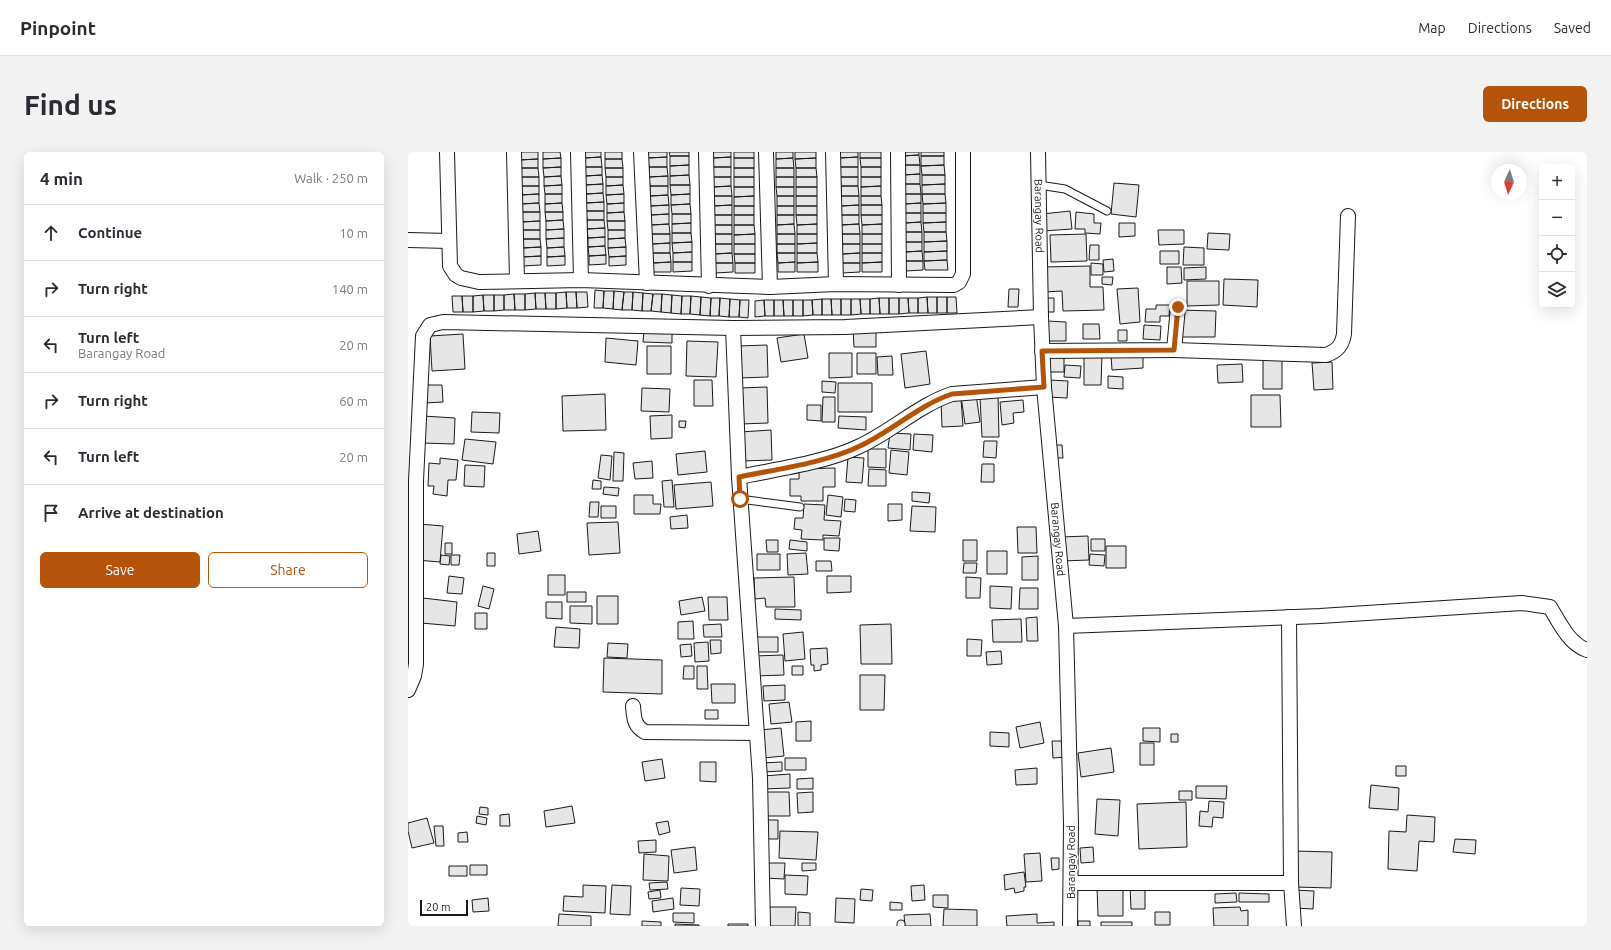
<!DOCTYPE html>
<meta charset="utf-8">
<style>
body{margin:0;font-family:Ubuntu,sans-serif;background:#f2f2f3;color:#2b2b33}
.controls{position:absolute;right:12px;top:12px;display:grid;overflow:hidden;border-radius:6px;box-shadow:0 4px 16px #0002}
.controls button{width:36px;height:36px;display:grid;place-items:center;padding:0;border:0;border-bottom:1px solid #e1e1e2;background:#fff;color:#2b2b33;font:20px sans-serif}
.compass{position:absolute;left:1083px;top:12px;width:36px;height:36px;border-radius:50%;background:#fff;box-shadow:0 4px 16px #0002;rotate:184deg}
.scale{position:absolute;left:12px;bottom:10px;width:48px;box-sizing:border-box;padding-left:4px;border:2px solid #1a1a1a;border-top:0;font-size:11px;line-height:14px;white-space:nowrap;color:#1a1a1a;-webkit-text-stroke:3px #fff;paint-order:stroke}
.stop{position:absolute;width:12px;height:12px;margin:-9px;border:3px solid #b45309;border-radius:50%;background:#fff}
.stop.end{background:#b45309;border-color:#fff;box-shadow:0 1px 4px #0008}
.list{margin:0;padding:0;list-style:none}
h2{display:flex;justify-content:space-between;align-items:center;height:52px;margin:0;padding:0 16px;font-size:17px}
h2 small{font-size:13px;font-weight:400;color:#7c7c81}
.list li{display:grid;grid-template-columns:26px 1fr auto;gap:12px;align-items:center;box-sizing:border-box;height:56px;padding:0 16px;border-top:1px solid #e1e1e2}
.list b{display:block;font-size:15px;white-space:nowrap}
.list p{margin:0;font-size:13px;white-space:nowrap;color:#7c7c81}
.list em{font-size:13px;font-style:normal;color:#7c7c81}
.actions{display:flex;gap:8px;padding:12px 16px}
.actions a{flex:1;padding:9px 0;border:1px solid #b45309;border-radius:6px;text-align:center;font-size:14px;color:#b45309}
.actions .main{background:#b45309;color:#fff}
.icon{flex:none;width:22px;height:22px;fill:none;stroke:currentColor;stroke-width:2;stroke-linecap:round;stroke-linejoin:round}
.map{position:relative;flex:none;width:1179px;height:774px;overflow:hidden;border-radius:6px}
header{display:flex;align-items:center;gap:24px;box-sizing:border-box;height:56px;padding:0 20px;background:#fff;border-bottom:1px solid #e1e1e2}
header strong{font-size:19px}
nav{display:flex;gap:22px;margin-inline-start:auto;font-size:14px}
.intro{display:flex;align-items:center;justify-content:space-between;box-sizing:border-box;height:96px;padding:0 24px}
h1{margin:0;font-size:28px}
.button{padding:10px 18px;border-radius:6px;background:#b45309;color:#fff;font-size:14px;font-weight:700}
main{display:flex;gap:24px;padding:0 24px}
aside{flex:1;background:#fff;border-radius:6px;box-shadow:0 4px 16px #0002}
.map>svg:first-child{display:block}
.building{fill:#e6e6e6;stroke:#1a1a1a}
.lines{fill:none;stroke-linecap:round;stroke-linejoin:round}
.service-casing{stroke:#1a1a1a;stroke-width:9}
.minor-casing{stroke:#1a1a1a;stroke-width:16}
.service{stroke:#fff;stroke-width:7}
.minor{stroke:#fff;stroke-width:14}
.route{stroke:#b45309;stroke-width:5}
.labels{text-anchor:middle;dominant-baseline:central;stroke-width:3;stroke-linejoin:round;paint-order:stroke}
.street-label{font-size:11px;fill:#1a1a1a;stroke:#fff}
</style>
<header>
<strong>Pinpoint</strong>
<nav><a>Map</a><a>Directions</a><a>Saved</a></nav>
</header>
<div class="intro"><h1>Find us</h1><a class="button">Directions</a></div>
<main>
<aside>
<h2>4 min<small>Walk · 250 m</small></h2>
<ul class="list">
<li><svg class="icon" aria-label="ahead" viewBox="0 0 24 24"><path d="M12 20V5M6 11l6-6 6 6"/></svg><div><b>Continue</b></div><em>10 m</em></li>
<li><svg class="icon" aria-label="right" viewBox="0 0 24 24"><path d="M7 20v-9h11M14 6l5 5-5 5"/></svg><div><b>Turn right</b></div><em>140 m</em></li>
<li><svg class="icon" aria-label="left" viewBox="0 0 24 24"><path d="M17 20v-9H6M10 6l-5 5 5 5"/></svg><div><b>Turn left</b><p>Barangay Road</p></div><em>20 m</em></li>
<li><svg class="icon" aria-label="right" viewBox="0 0 24 24"><path d="M7 20v-9h11M14 6l5 5-5 5"/></svg><div><b>Turn right</b></div><em>60 m</em></li>
<li><svg class="icon" aria-label="left" viewBox="0 0 24 24"><path d="M17 20v-9H6M10 6l-5 5 5 5"/></svg><div><b>Turn left</b></div><em>20 m</em></li>
<li><svg class="icon" aria-label="arrive" viewBox="0 0 24 24"><path d="M6 21V4h12l-3 4 3 4H6"/></svg><div><b>Arrive at destination</b></div></li>
</ul>
<div class="actions"><a class="main">Save</a><a>Share</a></div>
</aside>
<div class="map">
<svg width="1179" height="774" viewBox="0 0 1179 774">
<rect width="100%" height="100%" fill="#fff"/>
<path class="building" d="M111 0H130V7L111 8Z
M135 0H152L153 6 135 7Z
M176 0H193V5L176 6Z
M197 0H214V7H197Z
M240 0H259V5L240 6Z
M261 0H281V4H262Z
M305 0H323V5L305 6Z
M326 0H346V6H326Z
M368 0H385V6L368 7Z
M387 0H408V6L387 7Z
M432 0H450V5L432 6Z
M452 0H473V6H452Z
M494 0H511V3L494 4Z
M513 0H536V4H513Z
M511 3 512 13H495L494 4Z
M262 4H281V13L262 14Z
M513 4H536V13L513 14Z
M193 5 194 15H177L176 6Z
M259 5V15H241L240 6Z
M323 5V15H305V6Z
M450 5V15H432V6Z
M153 6V15L135 16V7Z
M326 6H346V16H326Z
M385 6 386 16H368V7Z
M408 6V16H388L387 7Z
M452 6H473V15H453Z
M130 7V16H111V8Z
M197 7H214L215 16H197Z
M281 13V23L262 24V14Z
M495 13H512V22L495 23Z
M536 13 537 23H514L513 14Z
M153 15V24L136 25 135 16Z
M177 15H194V23L177 24Z
M241 15H259L260 24 241 25Z
M305 15H323V25H305Z
M432 15H450V25H432Z
M453 15H473V25H453Z
M111 16H130L131 25H112Z
M197 16H215V25H198Z
M326 16H346V25H326Z
M368 16H386V25H368Z
M388 16H408L409 25H388Z
M512 22V32H495V23Z
M194 23 195 32 177 33V24Z
M281 23 282 33H262V24Z
M514 23H537V32L514 33Z
M153 24 154 33 136 34V25Z
M260 24V34H242L241 25Z
M112 25H131V34H112Z
M198 25H215V33L198 34Z
M305 25H323V34L305 35Z
M326 25H346V35H326Z
M368 25H386V35H368Z
M388 25H409V35H388Z
M432 25H450V34H433Z
M453 25H473V34L453 35Z
M706 31 731 33 728 65 703 62Z
M195 32V41L178 42 177 33Z
M495 32H512L513 42H496Z
M537 32V42H514V33Z
M154 33V42H137L136 34Z
M215 33 216 42 198 43V34Z
M262 33H282V42L263 43Z
M112 34H131V42L112 43Z
M242 34H260V43L242 44Z
M323 34 324 44H305V35Z
M433 34H450L451 44H433Z
M473 34V44H453V35Z
M326 35H346V44L326 45Z
M368 35H386V44H369Z
M388 35H409V44H388Z
M195 41 196 50 178 51V42Z
M131 42V51L113 52 112 43Z
M137 42H154V51L137 52Z
M216 42V51L199 52 198 43Z
M282 42V52L263 53V43Z
M496 42H513V51L496 52Z
M514 42H537L538 51 515 52Z
M260 43 261 53 242 54V44Z
M305 44H324V53L305 54Z
M346 44V54H326V45Z
M369 44H386V54H369Z
M388 44H409V54H388Z
M433 44H451V53L433 54Z
M453 44H473L474 53H453Z
M196 50V59H178V51Z
M131 51 132 60H113V52Z
M154 51 155 60H137V52Z
M216 51V60L199 61V52Z
M513 51V61H496V52Z
M538 51V61H515V52Z
M282 52 283 62H264L263 53Z
M261 53V62L243 63 242 54Z
M324 53V63H306L305 54Z
M451 53V63H433V54Z
M453 53H474V63H453Z
M326 54H346V63H326Z
M369 54H386V63H369Z
M388 54H409V63H388Z
M178 59H196V68H179Z
M662 59 664 77 635 79 634 62Z
M113 60H132V69L113 70Z
M137 60H155V68L138 69Z
M216 60 217 69H199V61Z
M668 60 686 62V71H693L692 82 677 81V77H667Z
M496 61H513V70L497 71Z
M515 61H538V70L515 71Z
M261 62V72L243 73V63Z
M264 62H283V71L264 72Z
M306 63H324V73H306Z
M326 63H346V73H326Z
M369 63H386V72L369 73Z
M388 63H409V72L389 73Z
M433 63H451V72L433 73Z
M453 63H474V72L454 73Z
M155 68 156 77 138 78V69Z
M179 68H196L197 76 179 77Z
M132 69V78H113V70Z
M199 69H217V78H200Z
M513 70 514 80H497V71Z
M538 70V80H516L515 71Z
M283 71V81H264V72Z
M711 71H727V84L711 85Z
M261 72 262 82H243V73Z
M386 72 387 82H369V73Z
M409 72V82H389V73Z
M451 72 452 82H433V73Z
M474 72V82H454V73Z
M306 73H324V82H306Z
M326 73H346L347 82 326 83Z
M197 76V85L180 86 179 77Z
M156 77V86L138 87V78Z
M113 78H132V87H113Z
M200 78H217V86L200 87Z
M750 78H776V92L751 93Z
M497 80H514V90H497Z
M516 80H538L539 89 516 90Z
M264 81H283L284 90 264 91Z
M800 81 822 82 821 98 799 97Z
M243 82H262V91L244 92Z
M306 82H324V92H306Z
M347 82V92H326V83Z
M369 82H387V92H369Z
M389 82H409V91L389 92Z
M433 82H452V92H434Z
M454 82H474V92H454Z
M678 82 679 109 643 110 642 83Z
M197 85V94L180 95V86Z
M156 86V95L139 96 138 87Z
M217 86 218 95 200 96V87Z
M113 87H132L133 95 114 96Z
M539 89V99L516 100V90Z
M284 90V100L265 101 264 91Z
M497 90H514V99L497 100Z
M262 91V101H244V92Z
M409 91V101H389V92Z
M306 92H324V101L306 102Z
M326 92H347V102H326Z
M369 92H387V101H369Z
M434 92H452V101L434 102Z
M454 92H474V101H454Z
M682 93H691V108H681Z
M197 94 198 103 181 104 180 95Z
M133 95V104L114 105V96Z
M156 95 157 104 139 105V96Z
M218 95V104L201 105 200 96Z
M776 95 796 96V113H775Z
M514 99 515 109H497V100Z
M539 99V108L516 109V100Z
M752 99H771V112H752Z
M284 100V110H265V101Z
M244 101H262L263 110 245 111Z
M324 101 325 111H307L306 102Z
M369 101H387V110L370 111Z
M389 101H409L410 110 389 111Z
M452 101V111H434V102Z
M454 101H474V110L454 111Z
M326 102H347V111H327Z
M198 103V112L181 113V104Z
M133 104V113L114 114V105Z
M157 104V113L139 114V105Z
M218 104V113L201 114V105Z
M705 107 706 119 696 120 695 108Z
M539 108 540 118H517L516 109Z
M497 109H515V118L498 119Z
M263 110V120H245V111Z
M265 110H284V119L265 120Z
M387 110V120H370V111Z
M410 110V120H389V111Z
M474 110V120H454V111Z
M307 111H325V120L307 121Z
M327 111H347V121H327Z
M434 111H452V120L434 121Z
M683 111 695 112V123H683Z
M682 114V135H695L696 158 655 159 654 139 636 140 635 115Z
M759 115H773L774 131 759 132Z
M798 115V127L776 128V116Z
M694 125H705L704 133 694 132Z
M816 127 850 128 849 155 815 153Z
M779 129H811V153L779 154Z
M730 136 732 170 712 172 709 137Z
M601 137H611L610 155H600Z
M187 138 196 139 195 156H186Z
M196 139H206L205 157 195 156Z
M206 139 216 140 214 158 205 157Z
M158 140 159 156 148 157V141Z
M158 140H168L169 156H159Z
M168 140H179L180 155 169 156Z
M216 140H225L224 158H214Z
M225 140 235 141 234 159 224 158Z
M127 141 128 157 117 158V142Z
M127 141H137L138 157H128Z
M137 141H148V157H138Z
M235 141 245 142 243 159H234Z
M106 142 107 158H96V143Z
M106 142H117V158H107Z
M245 142H254L253 160 243 159Z
M254 142 264 143 263 161 253 160Z
M75 143 76 159 65 160V144Z
M75 143H86V159H76Z
M86 143H96V158L86 159Z
M264 143 274 144 273 162 263 161Z
M44 144H54L55 160H45Z
M54 144H65V160H55Z
M274 144H283L282 162H273Z
M283 144 293 145 292 163 282 162Z
M293 145 303 146 302 164 292 163Z
M519 145 520 161H510V146Z
M519 145H529V161H520Z
M529 145H539V161H529Z
M539 145H548L549 161H539Z
M303 146H312L311 164H302Z
M312 146 322 147 321 165 311 164Z
M471 146 472 162H462V147Z
M471 146H481V162H472Z
M481 146H491V162H481Z
M491 146H500L501 161 491 162Z
M500 146H510V161H501Z
M637 146H646V160H636Z
M322 147 332 148 331 165H321Z
M414 147V163H405L404 148Z
M414 147H423L424 163H414Z
M423 147H433V163H424Z
M433 147H443V163H433Z
M443 147H452L453 162 443 163Z
M452 147H462V162H453Z
M332 148H341L340 166 331 165Z
M356 148 357 164 347 165V149Z
M356 148H366V164H357Z
M366 148H375L376 164H366Z
M375 148H385V164H376Z
M385 148H395V164H385Z
M395 148H404L405 163 395 164Z
M748 153H762L761 164H752V170H737L738 157H748Z
M770 158 808 159 807 185H770Z
M639 169 658 170V189H639Z
M675 172H691L692 187H675Z
M736 173 753 174 752 188 735 187Z
M468 176V195H446L445 177Z
M236 178 264 179V191L235 190Z
M710 178H719V189H710Z
M55 182 57 217 24 219 22 184Z
M396 182 400 206 373 210 369 186Z
M198 186 230 189 228 213 197 210Z
M279 189 310 190 308 225 278 224Z
M359 193 360 225 331 226 330 194Z
M239 194H263V222H239Z
M518 199 522 232 497 236 493 202Z
M421 201H444V225L421 226Z
M449 201H468V222H449Z
M656 201V220H640V202Z
M735 201V216L704 218 703 203Z
M676 202 694 203 693 233H676Z
M484 204 485 223H470L469 205Z
M855 204H874V237H855Z
M924 210 925 237 906 238 904 211Z
M834 212 835 230 810 231 809 213Z
M657 213 673 214 672 226 656 225Z
M700 224 715 225V237L700 236Z
M286 228H304L305 254H286Z
M641 228 660 229 659 246 640 245Z
M414 229 428 230 427 241 414 240Z
M430 231H464V260H430Z
M16 233H34L35 250 17 251Z
M359 235 360 271 333 272 331 236Z
M234 236 262 237 261 260 233 259Z
M197 242 198 278 155 279 154 244Z
M568 242 572 270 557 272 553 244Z
M843 243H872L873 275H843Z
M590 244 591 285H574L572 245Z
M415 245H427V270H414Z
M553 247 555 274 534 275 533 248Z
M615 248 616 260 605 261 606 271 594 273 592 250Z
M399 253H413V269L399 268Z
M64 260 92 261 91 281 63 280Z
M264 263V286L243 287 242 264Z
M15 264 47 266 46 292 14 291Z
M431 264 458 265V278L430 276Z
M271 269H278L277 276 271 275Z
M363 278 364 308 333 309 332 280Z
M482 281 503 282 502 298 480 296Z
M506 282 525 283 524 300 505 298Z
M57 287 88 290 85 312 54 308Z
M576 289H589L588 306 575 305Z
M644 293H654L655 306H645Z
M460 297H478V316L460 315Z
M483 298 501 300 499 323 481 321Z
M297 299 299 320 270 323 268 302Z
M206 300 216 301 215 329H205Z
M193 303 204 304 202 328 190 326Z
M440 305 456 306 454 331 438 330Z
M32 306 50 308 48 328H40L39 344 25 342 26 334H20L21 311 32 312Z
M244 309 245 326 227 327 225 311Z
M574 312H586V330H573Z
M57 313 77 314 76 335 56 334Z
M427 316V335H415V349H393V344H382V327H391V317Z
M461 317 478 318V334H460Z
M185 328 193 329V337H184Z
M264 328 266 355H256L254 329Z
M303 330 305 354 268 357 266 333Z
M196 335 211 336 210 344 195 342Z
M504 340 522 341 521 351 504 349Z
M226 343H245V352H253L252 362H226Z
M420 343 435 345 433 365 418 363Z
M437 347 448 348 447 360 436 359Z
M182 350H191L190 365H181Z
M396 352 417 353 416 368 433 369 431 384 415 383V388L393 387 394 378 386 377 387 366H395Z
M480 352H494V368L480 369Z
M193 354H208V366H193Z
M504 354 528 355 527 380 502 379Z
M279 363 280 376 263 377 262 365Z
M210 370 212 401 181 403 179 371Z
M11 372 35 374 32 410 8 408Z
M609 375H628L629 401H610Z
M130 379 133 399 111 402 109 382Z
M680 384 681 408 653 409V385Z
M416 386H432L431 399 416 398Z
M683 387H697V399H683Z
M358 388H370V400H359Z
M382 388 399 390V399L381 397Z
M555 388H569V409H555Z
M37 391H44V402H37Z
M698 394H718V416H698Z
M579 399H599V422H579Z
M79 401H87V414H79Z
M398 401 400 422 380 423 379 402Z
M349 402H372V418H349Z
M682 402 697 403 696 414 681 413Z
M33 403 42 404 41 413 32 412Z
M43 403H52L51 413H43Z
M630 404V428H614V405Z
M408 409H423L424 419H408Z
M556 411H569L568 421H555Z
M140 423H157V443H140Z
M41 424 56 426 54 442 39 441Z
M419 424H443V440L419 441Z
M386 425 387 455H358L357 446 347 447 346 426Z
M558 425 573 426 572 446H558Z
M75 434 86 437 81 457 70 454Z
M582 434 604 435 603 457 582 456Z
M612 436H630V457H611Z
M159 440H178V450H159Z
M189 444H210V472H189Z
M294 445 297 459 273 463 271 449Z
M300 445H319L320 468H301Z
M15 446 49 450 47 474 13 471Z
M138 450H154V467L138 466Z
M162 454H184V472L162 471Z
M367 457 393 458V468L367 467Z
M67 461H79V477H67Z
M629 465 630 489H619L618 466Z
M613 467 614 490H585L584 468Z
M285 469 286 487H270V470Z
M313 472 314 485H296L295 473Z
M483 472 484 512H453L452 473Z
M148 475 172 477 171 496 146 495Z
M395 480 397 507 377 509 375 482Z
M346 485H370V500H346Z
M559 487 574 488 573 504H559Z
M302 488H313V501L303 502Z
M300 490 301 509 287 510 286 491Z
M200 491 220 492 219 506 199 505Z
M283 492 284 504 273 505 272 493Z
M419 496 420 512 413 513V518L406 519V513H403L402 497Z
M593 499 594 512 579 513 578 500Z
M375 503 376 523 347 524 346 504Z
M196 506 254 508V542L195 540Z
M276 514H286V527H275Z
M289 514H299L300 537H289Z
M384 514H395V523H384Z
M452 523H477L476 558H452Z
M303 532H327V551H304Z
M377 533V548L356 549 355 534Z
M381 550 384 570 363 572 361 552Z
M297 558H310V567H297Z
M403 569V589H388V570Z
M632 570 636 591 612 596 608 575Z
M373 576 376 604 355 606 352 578Z
M735 576H752V590L735 589Z
M582 580 601 581V595L582 594Z
M763 582H770V590H763Z
M644 589H657L658 605 645 606Z
M732 591H746V613H732Z
M703 596 706 620 673 625 670 601Z
M377 606H398V618H377Z
M254 607 257 626 237 629 234 610Z
M292 610H308V630L292 629Z
M374 610V619L354 620 353 611Z
M988 614H998V624H988Z
M629 616V632L608 633 607 618Z
M382 622V636L356 637 355 624Z
M405 626V637H389V627Z
M963 633 991 636 990 658 961 656Z
M788 634H819L818 647 788 646Z
M771 639H784V648H771Z
M357 640H381L382 664H358Z
M405 640V660L390 661 389 641Z
M689 647 712 648 710 684 687 682Z
M801 649 816 650 815 666 805 665 804 675 791 674 792 659 800 660Z
M778 650 779 695 731 697 729 652Z
M164 654 167 671 138 675 136 659Z
M72 655 80 656V663L71 662Z
M101 662 102 674H92V663Z
M999 663 1027 665 1026 690 1011 689 1009 719 980 717 981 679 998 680Z
M69 664 79 666 78 673 68 671Z
M19 666 26 691 4 696 0 679V671Z
M359 668H370V687H359Z
M260 669 262 680 251 683 248 671Z
M26 674H35L36 694H28Z
M372 679 410 680 408 708 371 706Z
M59 680 60 690H50V681Z
M1047 687 1068 688 1067 702 1045 700Z
M248 688V700L231 701 230 689Z
M287 695 289 718 266 721 263 698Z
M685 695 686 710 673 711 672 696Z
M887 699 924 700 923 736 887 735Z
M632 701 634 729 618 730 616 702Z
M236 702 261 704 260 729 235 728Z
M643 706H651V717L644 718Z
M358 711H377L376 727 357 726Z
M394 711H408V718L394 719Z
M62 713H79V723H62Z
M41 714H59V724H41Z
M616 720 618 735H616V739L607 741 606 736 597 738 596 723Z
M377 723 400 724 399 743 377 742Z
M259 730 260 737 242 738 241 731Z
M175 733 198 734 197 761 155 759 156 744 175 745Z
M204 733 223 734 222 763 202 762Z
M516 733 517 748 504 749 503 734Z
M722 734H737V757H723Z
M689 735H715V764H690Z
M273 736 292 737 291 754 272 753Z
M453 737 465 738 464 749 452 748Z
M252 738 253 746 241 747 240 740Z
M886 738 906 739 905 757 885 756Z
M828 741 829 750 807 751V742Z
M831 741 861 742V750H831Z
M525 743H540V756L525 755Z
M80 746 81 759 65 760 64 748Z
M265 746 266 757 245 760 244 749Z
M428 746 447 747 446 771 427 770Z
M482 750 494 751V758H482Z
M361 755H388L387 774H360Z
M832 755 833 759 840 758V774H806L805 756Z
M536 757 569 758V774H535Z
M390 760 402 761V774H390Z
M747 760H762V773H747Z
M265 761H286V771L265 770Z
M151 762 183 764V774H150Z
M522 762 523 774H497L496 763Z
M629 762V771L646 770V774H599L598 764Z
M234 769 253 770V774H234Z
M670 769H682V774H670Z
M693 770H724V774H693Z
M267 772 291 773V774H267Z
M320 772H340V774H320Z"/>
<g class="lines">
<g class="service-casing">
<path id="service" d="M631 33 657 37 699 59
M332 347 392 355
M493 772V774"/>
</g>
<g class="minor-casing">
<g id="minor">
<path d="M39 0 42 114 48 123 53 126 71 130 173 128 362 135 428 132 546 133 551 130 555 122V0"/>
<path d="M106 0 109 128"/>
<path d="M170 0 173 128"/>
<path d="M233 0 239 131"/>
<path d="M298 0 301 134"/>
<path d="M358 0 362 135"/>
<path d="M425 0 428 132"/>
<path d="M490 0 491 133"/>
<path id="s1" d="M630 0 633 165 636 235 658 474 663 672 662 774"/>
<path d="M0 88 41 89"/>
<path d="M325 176 331 325 352 626 355 774"/>
<path d="M766 198 918 203C929 199 934 194 936 182L940 64"/>
<path d="M634 199 766 198 770 155"/>
<path d="M331 325C369 317 417 311 452 294 484 279 511 253 544 242L636 235"/>
<path d="M881 465 883 731"/>
<path d="M658 474 912 464 1114 451 1142 455C1151 470 1161 492 1179 498"/>
<path d="M0 538 6 524 8 512V329L15 184 22 173 35 170 325 176 437 175 633 165"/>
<path d="M225 554C226 566 226 574 237 580L348 581"/>
<path d="M663 731H883L886 774"/>
</g>
</g>
<use href="#service" class="service"/>
<use href="#minor" class="minor"/>
</g>
<g class="lines">
<path class="route" d="M332 347 331 325C369 317 417 311 452 294 484 279 511 253 544 242L636 235 634 199 766 198 770 155"/>
</g>
<g class="labels">
<g class="street-label">
<text stroke="none"><textPath href="#s1" startOffset="64">Barangay Road</textPath></text>
<text stroke="none"><textPath href="#s1" startOffset="388">Barangay Road</textPath></text>
<text transform="translate(663 710) rotate(-90)">Barangay Road</text>
</g>
</g>
</svg>
<div class="controls">
<button>+</button>
<button>−</button>
<button><svg class="icon" aria-label="locate" viewBox="0 0 24 24"><circle cx="12" cy="12" r="6"/><path d="M12 2v4M12 18v4M2 12h4M18 12h4"/></svg></button>
<button><svg class="icon" aria-label="layers" viewBox="0 0 24 24"><path d="M12 4l9 5-9 5-9-5zM3 14l9 5 9-5"/></svg></button>
</div>
<svg class="compass" viewBox="-18 -18 36 36"><path d="M0-13l5 13h-10z" fill="#e53935"/><path d="M0 13l5-13h-10z" fill="#7c7c81"/></svg>
<div class="scale">20 m</div>
<div class="stop" style="left:332px;top:347px"></div>
<div class="stop end" style="left:770px;top:155px"></div>
</div>
</main>
